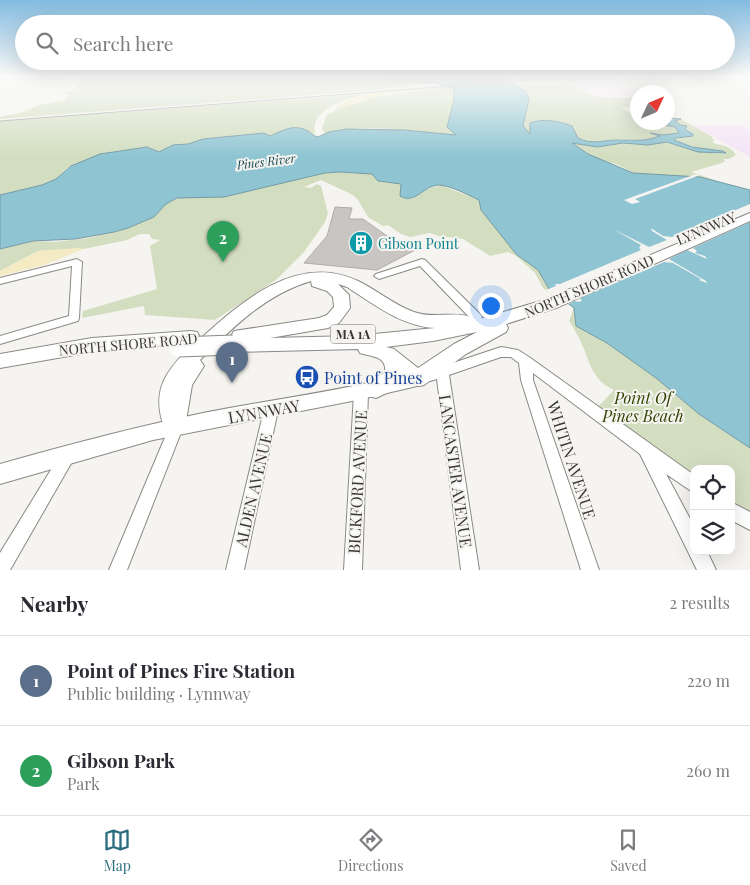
<!DOCTYPE html>
<meta charset="utf-8">
<style>
body{margin:0;font-family:"Playfair Display",serif;background:#f2f2f3;color:#2b2b33}
.controls{position:absolute;right:15px;bottom:15px;display:grid;overflow:hidden;border-radius:10px;box-shadow:0 5px 20px #0002}
.controls button{width:45px;height:45px;display:grid;place-items:center;padding:0;border:0;border-bottom:1px solid #e1e1e2;background:#fff;color:#2b2b33;font:25px sans-serif}
.compass{position:absolute;left:630px;top:85px;width:45px;height:45px;border-radius:50%;background:#fff;box-shadow:0 5px 20px #0002;rotate:46deg}
.you{position:absolute;left:490px;top:305px;width:18px;height:18px;margin:-12px;border:4px solid #fff;border-radius:50%;background:#1a73e8;box-shadow:0 0 0 8px #1a73e833}
.badge{display:grid;place-items:center;width:32px;height:32px;border-radius:50%;background:#2b6c7f;color:#fff;font-size:16px;font-weight:700}
.pin{position:absolute;translate:-50% -41px;filter:drop-shadow(0 1px 2px #0008)}
.pin::after{content:'';position:absolute;top:26px;width:18px;height:15px;background:inherit;clip-path:polygon(0 0,100% 0,50% 100%)}
.list{margin:0;padding:0;list-style:none}
h2{display:flex;justify-content:space-between;align-items:center;height:65px;margin:0;padding:0 20px;font-size:21px}
h2 small{font-size:16px;font-weight:400;color:#7c7c81}
.list li{display:grid;grid-template-columns:32px 1fr auto;gap:15px;align-items:center;box-sizing:border-box;height:90px;padding:0 20px;border-top:1px solid #e1e1e2}
.list b{display:block;font-size:19px;white-space:nowrap}
.list p{margin:0;font-size:16px;white-space:nowrap;color:#7c7c81}
.list em{font-size:16px;font-style:normal;color:#7c7c81}
.icon{flex:none;width:28px;height:28px;fill:none;stroke:currentColor;stroke-width:2;stroke-linecap:round;stroke-linejoin:round}
.map{position:relative;flex:none;width:750px;height:570px;overflow:hidden}
.search{position:absolute;background:#fff;box-shadow:0 5px 20px #0002;left:15px;right:15px;top:15px;height:55px;display:flex;align-items:center;gap:12px;box-sizing:border-box;padding:0 18px;border-radius:28px;color:#7c7c81;font-size:19px}
.sheet{height:245px;background:#fff}
nav{display:flex;justify-content:space-around;align-items:center;box-sizing:border-box;height:70px;border-top:1px solid #e1e1e2;background:#fff;font-size:14px;color:#7c7c81}
nav a{display:grid;justify-items:center;gap:2px}
nav .on{color:#2b6c7f}
.map>svg:first-child{display:block}
.industrial{fill:#f4e4f6}
.green{fill:#d3dec1}
.sand{fill:#f4ebc5}
.water{fill:#8fc5d3;stroke:#759aa4}
.pier{fill:#f5f4f0}
.building{fill:#c9c5c2;stroke:#b0aca9}
.lines{fill:none;stroke-linecap:round;stroke-linejoin:round}
.minor-casing{stroke:#8a8985;stroke-width:2}
.major-casing{stroke:#8a8985;stroke-width:2}
.highway-casing{stroke:#8a8985;stroke-width:2}
.minor{fill:#fff;fill-rule:evenodd}
.major{fill:#fff;fill-rule:evenodd}
.highway{fill:#fff;fill-rule:evenodd}
.rail{stroke:#9c9b99;stroke-width:1}
.highway-bridge-casing{stroke:#8a8985;stroke-width:21;stroke-linecap:butt}
.highway-bridge{stroke:#fff;stroke-width:19}
.labels{text-anchor:middle;dominant-baseline:central;stroke-width:4;stroke-linejoin:round;paint-order:stroke}
.far-water-label{font-size:12px;font-style:italic;fill:#164651;stroke:#f5f4f0}
.shield{fill:#f5f4f0;stroke:#706f6d;stroke-width:1}
.shield-label{font-size:12px;font-weight:bold;fill:#373635}
.street-label{font-size:14px;fill:#373635;stroke:#f5f4f0}
.culture-label{font-size:14px;fill:#0d838f;stroke:#f5f4f0;text-anchor:start}
.near-transit-label{font-size:16px;fill:#164399;stroke:#f5f4f0;text-anchor:start}
.near-park-label{font-size:16px;font-style:italic;fill:#324300;stroke:#f5f4f0}
.near-street-label{font-size:16px;fill:#373635;stroke:#f5f4f0}
</style>
<div class="map">
<svg width="750" height="570" viewBox="0 0 750 570">
<rect width="100%" height="100%" fill="#f5f4f0"/>
<path class="industrial" d="M619 76H660L609 78 638 92 637 95 599 97 570 82 552 83 546 80Z
M741 125 750 130V157L694 126Z"/>
<path class="green" d="M89 76H386L399 81 425 84 363 91 0 119V117L24 112 39 105 64 100 69 94 55 95 78 89 76 85Z
M568 83 596 97 637 98V109L620 106 637 118 638 122 667 123 670 124 652 123 675 127 679 133 663 135 652 133 660 136C642 142 638 140 621 139 605 139 593 146 578 138 574 134 576 131 573 127 566 120 539 119 530 123L550 151 506 140 524 122 529 100 525 90 512 84 545 86Z
M445 87 454 90 455 135C414 133 364 121 325 135L322 128 327 115 338 109 375 97Z
M366 94C350 99 320 105 315 124 314 128 315 132 314 136 297 122 287 129 270 136L264 133 203 139 188 144 173 145 159 152 149 147 100 154 67 168 56 179 42 185 0 195V121Z
M681 119 711 136 714 140 713 143C723 146 730 145 736 155L729 159H723L725 161 722 163 691 172 724 183 636 174 616 164 596 159 572 143 597 147 623 143 648 145 667 142 698 152 726 154 722 151 692 147 673 139 693 136V133L685 128 687 127 680 125 674 120Z
M336 172 372 174 380 182 401 184 400 191 403 198C419 200 427 184 443 186L484 202 590 294 566 305 543 288 535 273 516 256 508 252 490 256 463 239 439 236 429 233 410 237 401 234 388 225 383 226 368 217 358 200 353 195 321 180 304 187 311 188 317 184 321 186 328 213 325 222 304 252 277 279 215 320 145 315 144 306 82 318 83 311 157 289 150 246 160 240 152 239 149 234H140L127 240 84 249 38 251 0 271V249L33 241 55 242 88 238 128 228 154 217 166 204 181 197H224L308 176Z
M574 308 576 326 607 343 656 378 699 414 750 448V512L731 500V469H694V476L596 409 614 390C595 381 591 368 584 349 580 339 575 330 569 321Z"/>
<path class="sand" d="M445 87 386 94 359 101 345 107 334 109C364 88 410 88 445 87Z
M79 248 84 249 44 265 0 276V271L38 251Z"/>
<path class="water" d="M386 76H410L413 78 414 76H505L506 78 503 80 526 91 529 100 523 126 530 134V123C543 118 559 121 572 126L578 138C593 146 605 139 621 140 638 140 642 142 660 136L650 133 663 135 679 133 675 127 652 123 670 124 667 123 668 118 681 119 675 121 680 125 687 126 685 129 693 134V136L676 138 674 140 692 147 722 151 726 153 698 152 667 142 648 145 623 143 597 147 572 143 588 154 633 173 700 177 750 190V448L699 414 656 378 607 343 576 326 574 308 549 289 538 270 516 254 481 210 479 200C468 195 452 186 439 185 424 185 415 205 400 196L401 184 378 181 372 174 340 172 325 173 224 197 177 198 166 204 154 217 128 228 114 232 75 239 33 241 0 249V195L42 185 56 179 71 166 100 154 147 147 159 152 173 145 188 144 203 139 264 133 270 136C282 131 294 123 308 131 311 133 313 136 318 137L329 132 347 129 404 130 456 135 447 127 454 100V89L436 83 399 81Z"/>
<path class="pier" d="M696 174 700 175 635 199 640 202 632 204 624 200Z
M750 204V222L693 248 697 251 695 253 705 256 707 259 687 250 669 259 706 281 707 283 699 280 701 279 673 263 664 262 580 298 582 301 578 302 575 301 566 305 546 290 556 286 555 284H560L641 250 639 248 641 245 613 229 649 247 667 240 652 231 651 228 663 236 672 237Z"/>
<path class="building" d="M335 207 352 208 349 219H363L387 236 415 250 377 270 304 263 327 236Z"/>
<g class="lines">
<g class="minor-casing">
<path id="minor" d="M77 259 82 262 79 318 78 321 0 344V336L69 316 72 266 0 284V278Z
M422 259 425 260 481 315 482 318 481 321H473L420 266 379 279 374 276 376 274Z
M501 347 518 350 529 357 694 475V493L666 474 694 526V551H707L716 570H697L640 454 533 373V380L599 570H581L521 380 519 363 511 357H501L449 375 479 570H461L437 379 430 381 426 380 424 376 426 372Z
M361 387 366 389 368 393 362 570H344L354 393 356 389Z
M271 404 276 406 278 410 244 570H226L264 410 266 406Z
M174 421 179 422 181 427 180 435 127 570H109L166 435 169 422Z
M68 448 73 450 75 455 73 460 10 570H0V553L63 450Z
M731 502 750 512V530L731 520Z"/>
</g>
<g class="major-casing">
<path id="major" d="M417 372 423 374 425 379 423 384 417 386 357 400 153 440 0 484V464C67 445 135 427 203 413 275 399 346 390 417 372Z"/>
</g>
<g class="highway-casing">
<path id="highway" d="M750 213V221L556 308 506 324 508 328 506 332 466 354 424 385C414 388 409 384 402 377L393 390 376 398 369 396 366 390 369 384 385 372C387 356 372 357 360 353L358 349 233 352 227 350 224 345 227 340 233 338 231 336 234 331 319 318 327 315 334 307 333 297 327 291 312 286 311 281C266 294 232 328 200 360L204 366 192 385 185 427 181 434 174 437 167 434C148 392 166 369 196 342L92 352 0 368V354L92 338 191 331 197 332 200 337 198 341C241 302 297 252 358 281 377 290 394 305 414 312 433 319 453 311 471 317L473 321 544 300ZM338 284 347 287C375 305 401 326 435 328L354 336 270 338 328 328 339 323 350 308 349 295ZM477 332 454 344 418 368 394 349 386 347 433 341Z"/>
</g>
<use href="#minor" class="minor"/>
<use href="#major" class="major"/>
<use href="#highway" class="highway"/>
<path class="rail" d="M0 121 581 76"/>
<g class="highway-bridge-casing">
<path id="highway-bridge" d="M179 347 233 345"/>
</g>
<use href="#highway-bridge" class="highway-bridge"/>
</g>
<linearGradient id="sky" x2="0" y2="1"><stop stop-color="#84bbe0"/><stop offset="0.49" stop-color="#fafaf8"/><stop offset="1" stop-color="#fafaf8" stop-opacity="0"/></linearGradient>
<rect width="750" height="156" fill="url(#sky)"/>
<defs>
<g id="building-disc" transform="scale(1.25)"><circle r="9.5" fill="#0f9aa8" stroke="#f5f4f0"/><path d="M-4-6H4V6H1V3H-1V6H-4ZM-2.5-4.3h1.7v1.8h-1.7ZM.8-4.3h1.7v1.8H.8ZM-2.5-1h1.7V.8h-1.7ZM.8-1h1.7V.8H.8Z" fill="#fff"/></g>
<g id="bus-disc" transform="scale(1.25)"><circle r="9.5" fill="#1a4fb4" stroke="#f5f4f0"/><path d="M-5-6H5V4H4V6H2V4H-2V6H-4V4H-5ZM-3.5-4V0h7V-4ZM-3.5 1.2v1.5H-2V1.2ZM2 1.2v1.5H3.5V1.2Z" fill="#fff"/></g>
</defs>
<g fill-rule="evenodd">
<use href="#building-disc" x="361" y="243"/>
<use href="#bus-disc" x="307" y="377"/>
</g>
<g class="labels">
<g class="far-water-label">
<text transform="translate(266 161) rotate(-7)">Pines River</text>
</g>
<rect class="shield" x="330.5" y="324.5" width="45" height="19" rx="4"/>
<g class="shield-label">
<text x="353" y="334">MA 1A</text>
</g>
<g class="street-label">
<text transform="translate(706 228) rotate(-23)">LYNNWAY</text>
<text transform="translate(589 286) rotate(-23)">NORTH SHORE ROAD</text>
<text transform="translate(128 344) rotate(-5)">NORTH SHORE ROAD</text>
</g>
<g class="culture-label">
<text x="378" y="243">Gibson Point</text>
</g>
<g class="near-transit-label">
<text x="324" y="377">Point of Pines</text>
</g>
<g class="near-park-label">
<text x="643" y="397">Point Of<tspan x="643" dy="18">Pines Beach</tspan></text>
</g>
<g class="near-street-label">
<text transform="translate(264 411) rotate(-10)">LYNNWAY</text>
<text transform="translate(572 460) rotate(72)">WHITIN AVENUE</text>
<text transform="translate(456 471) rotate(82)">LANCASTER AVENUE</text>
<text transform="translate(357 482) rotate(-87)">BICKFORD AVENUE</text>
<text transform="translate(253 490) rotate(-77)">ALDEN AVENUE</text>
</g>
</g>
</svg>
<div class="controls">
<button><svg class="icon" aria-label="locate" viewBox="0 0 24 24"><circle cx="12" cy="12" r="6"/><path d="M12 2v4M12 18v4M2 12h4M18 12h4"/></svg></button>
<button><svg class="icon" aria-label="layers" viewBox="0 0 24 24"><path d="M12 4l9 5-9 5-9-5zM3 14l9 5 9-5"/></svg></button>
</div>
<svg class="compass" viewBox="-18 -18 36 36"><path d="M0-13l5 13h-10z" fill="#e53935"/><path d="M0 13l5-13h-10z" fill="#7c7c81"/></svg>
<div class="you"></div>
<div class="pin badge" style="left:232px;top:383px;background:#5c6f8a">1</div>
<div class="pin badge" style="left:223px;top:262px;background:#2e9e5b">2</div>
<div class="search"><svg class="icon" aria-label="search" viewBox="0 0 24 24"><circle cx="10" cy="10" r="6"/><path d="M15 15l6 6"/></svg>Search here</div>
</div>
<section class="sheet">
<h2>Nearby<small>2 results</small></h2>
<ul class="list">
<li><span class="badge" style="background:#5c6f8a">1</span><div><b>Point of Pines Fire Station</b><p>Public building · Lynnway</p></div><em>220 m</em></li>
<li><span class="badge" style="background:#2e9e5b">2</span><div><b>Gibson Park</b><p>Park</p></div><em>260 m</em></li>
</ul>
</section>
<nav>
<a class="on"><svg class="icon" aria-label="map" viewBox="0 0 24 24"><path d="M3 6l6-2 6 2 6-2v14l-6 2-6-2-6 2zM9 4v14M15 6v14"/></svg>Map</a>
<a><svg class="icon" aria-label="directions" viewBox="0 0 24 24"><path d="M12 3l9 9-9 9-9-9zM9 14v-3h6M13 9l2 2-2 2"/></svg>Directions</a>
<a><svg class="icon" aria-label="saved" viewBox="0 0 24 24"><path d="M7 4h10v16l-5-4-5 4z"/></svg>Saved</a>
</nav>
